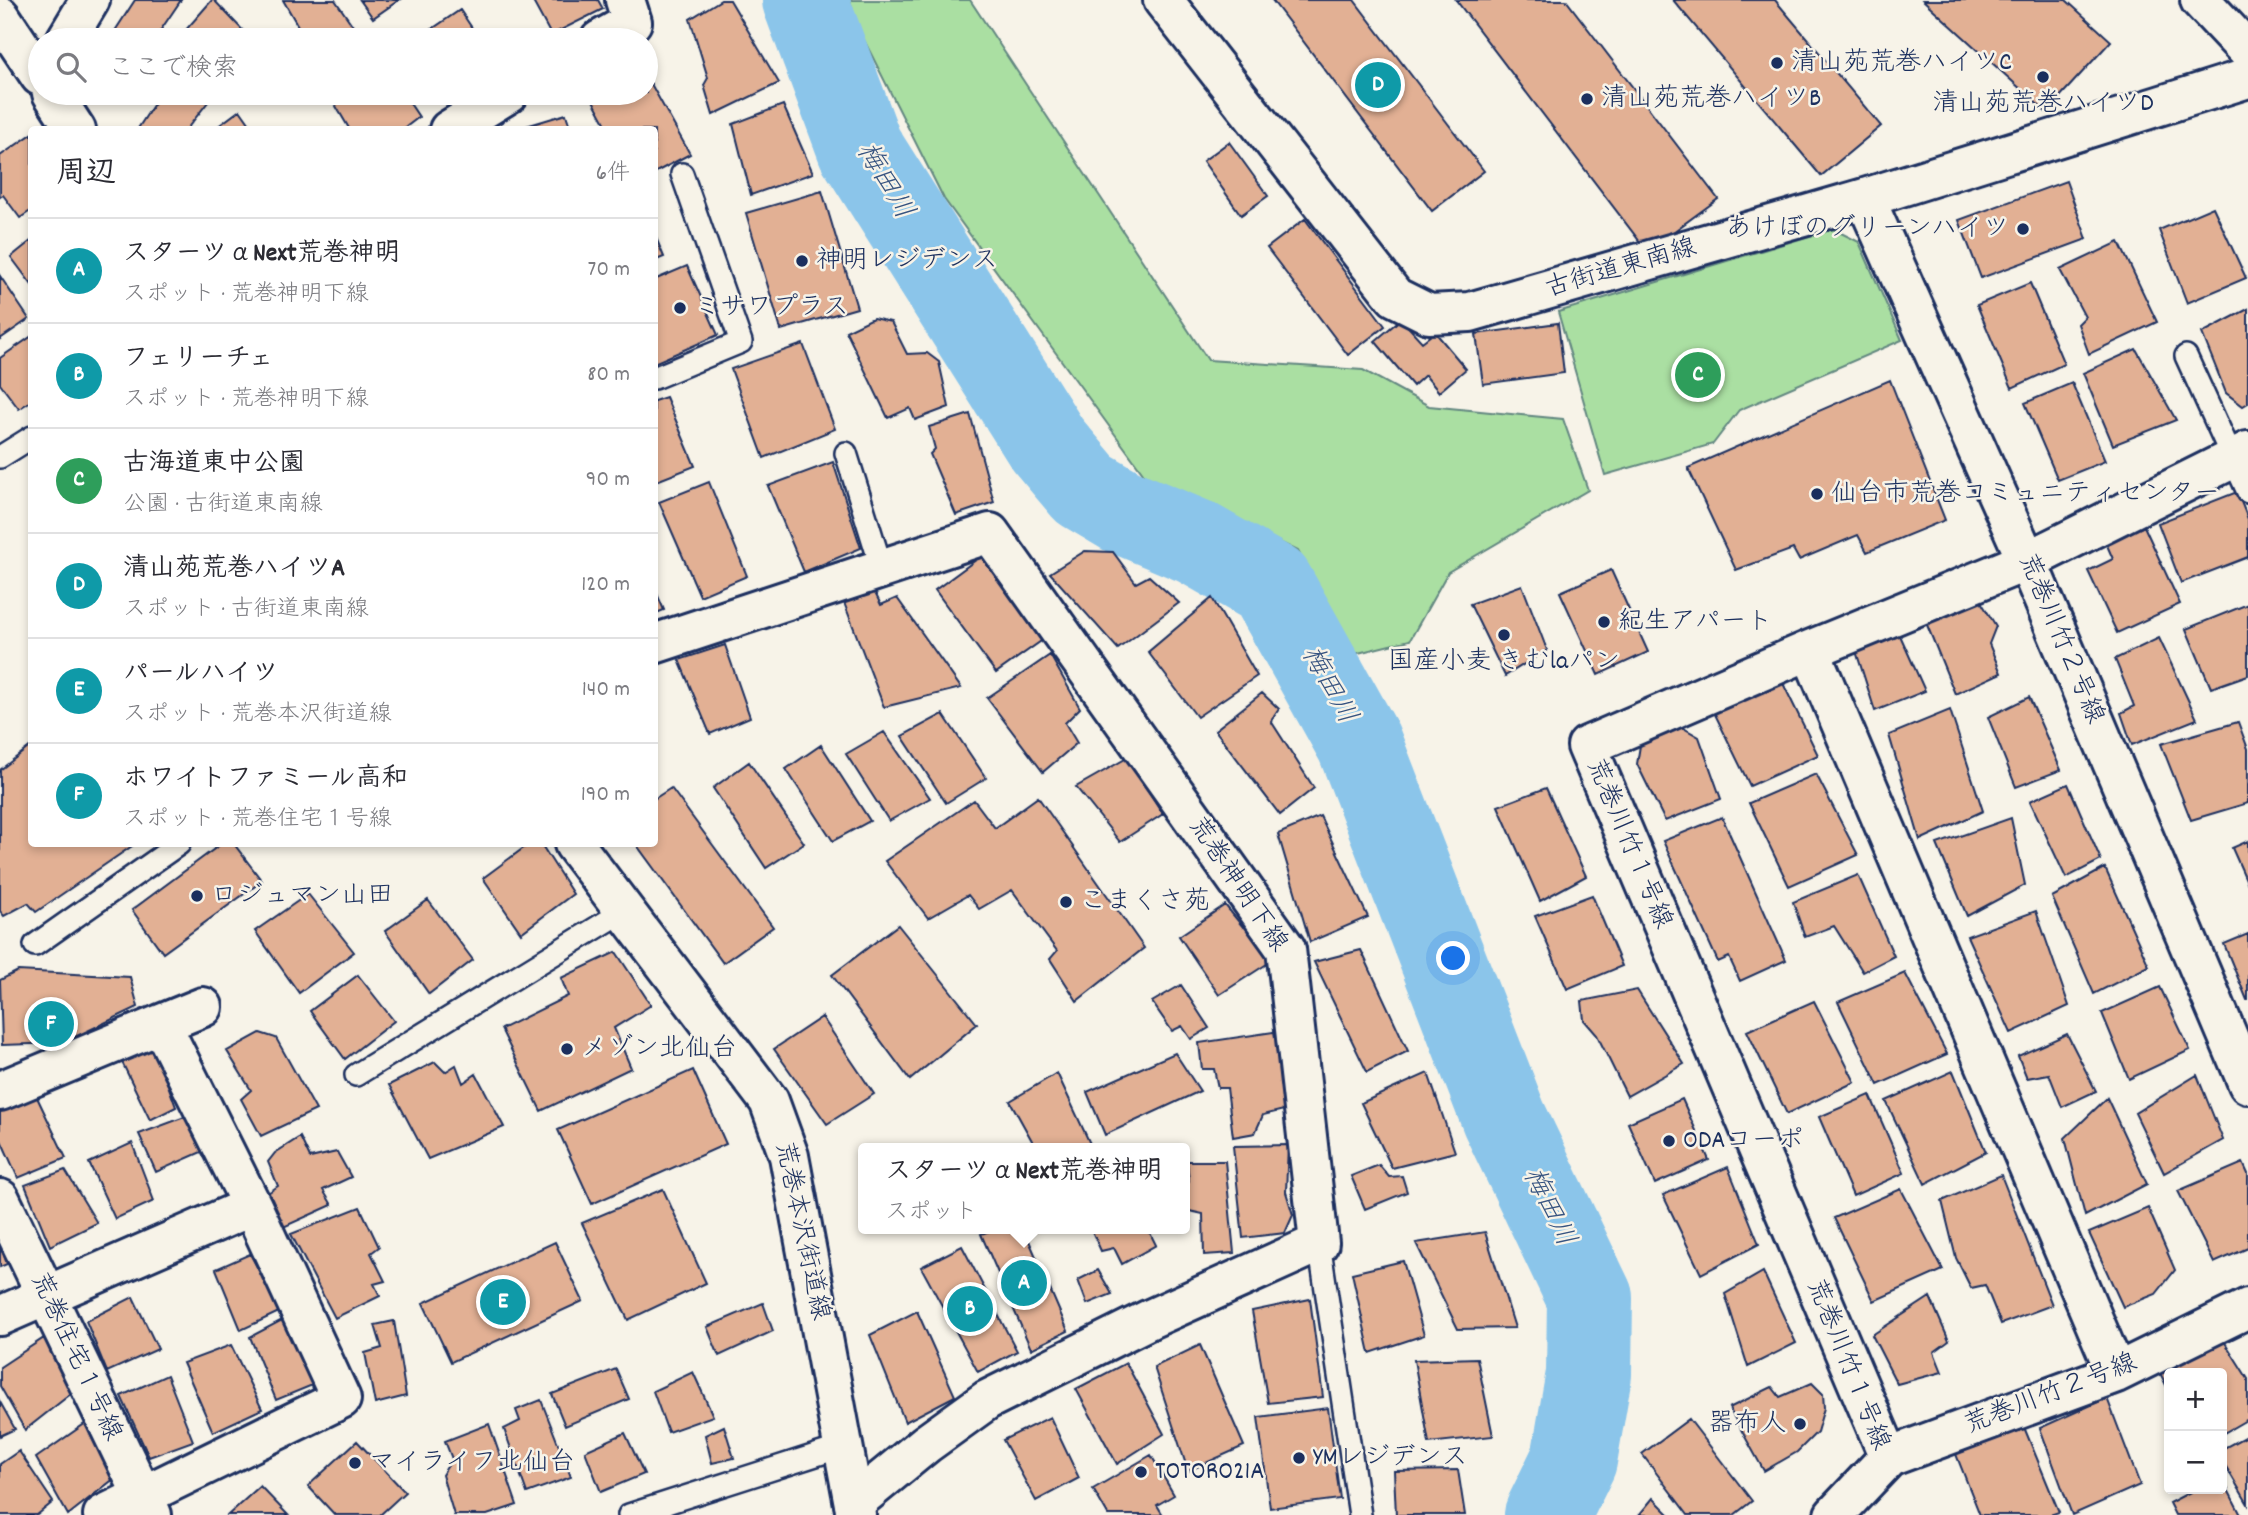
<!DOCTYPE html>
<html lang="ja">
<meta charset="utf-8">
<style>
body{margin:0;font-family:Dekko,"Klee One",sans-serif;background:#f7f7f7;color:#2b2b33}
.controls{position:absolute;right:21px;bottom:21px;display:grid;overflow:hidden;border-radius:7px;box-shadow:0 4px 10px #0003}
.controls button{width:63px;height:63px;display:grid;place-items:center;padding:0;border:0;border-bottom:2px solid #e1e1e2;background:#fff;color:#2b2b33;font:35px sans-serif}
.you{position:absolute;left:1454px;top:959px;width:24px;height:24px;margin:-18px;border:5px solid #fff;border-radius:50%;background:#1a73e8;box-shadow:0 0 0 10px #1a73e833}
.badge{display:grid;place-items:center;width:46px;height:46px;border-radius:50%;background:#1b2f5e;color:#fff;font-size:23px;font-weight:700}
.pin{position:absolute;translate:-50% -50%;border:4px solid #fff;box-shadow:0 2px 7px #0006}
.popup{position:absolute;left:858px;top:1143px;width:332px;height:91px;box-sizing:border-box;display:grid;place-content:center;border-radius:7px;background:#fff;filter:drop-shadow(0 2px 5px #0005);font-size:23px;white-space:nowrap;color:#7c7c81}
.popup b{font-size:26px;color:#2b2b33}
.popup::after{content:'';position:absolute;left:50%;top:100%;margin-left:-14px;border:14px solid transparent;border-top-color:#fff}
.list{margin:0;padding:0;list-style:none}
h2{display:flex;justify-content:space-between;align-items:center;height:91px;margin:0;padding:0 28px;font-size:30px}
h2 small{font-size:23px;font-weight:400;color:#7c7c81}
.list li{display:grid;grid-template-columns:46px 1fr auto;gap:21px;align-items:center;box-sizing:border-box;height:105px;padding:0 28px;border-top:2px solid #e1e1e2}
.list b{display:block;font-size:26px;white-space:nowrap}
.list p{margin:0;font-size:23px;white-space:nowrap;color:#7c7c81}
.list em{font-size:23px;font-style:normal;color:#7c7c81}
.icon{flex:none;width:38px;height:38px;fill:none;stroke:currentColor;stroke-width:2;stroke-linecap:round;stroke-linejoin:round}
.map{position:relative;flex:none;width:2248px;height:1515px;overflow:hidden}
.search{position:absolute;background:#fff;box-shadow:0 4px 10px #0003;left:28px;top:28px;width:630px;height:77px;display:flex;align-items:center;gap:18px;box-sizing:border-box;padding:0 24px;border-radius:38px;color:#7c7c81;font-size:26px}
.panel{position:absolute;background:#fff;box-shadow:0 4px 10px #0003;left:28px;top:126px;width:630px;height:721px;border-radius:7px}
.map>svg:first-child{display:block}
.green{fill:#aadfa2;stroke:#628780;stroke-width:2}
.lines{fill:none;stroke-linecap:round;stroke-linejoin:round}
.river{stroke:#8bc5ea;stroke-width:86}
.building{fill:#e2b094;stroke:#1b2f5e;stroke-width:2}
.lane-casing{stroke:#1b2f5e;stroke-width:26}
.street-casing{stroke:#1b2f5e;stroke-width:44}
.secondary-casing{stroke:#1b2f5e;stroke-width:44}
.lane{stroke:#f7f3e8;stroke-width:21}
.street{stroke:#f7f3e8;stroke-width:38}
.secondary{stroke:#f7f3e8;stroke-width:38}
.poi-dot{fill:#1b2f5e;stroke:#f7f3e8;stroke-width:2.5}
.labels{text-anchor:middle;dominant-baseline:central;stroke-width:5;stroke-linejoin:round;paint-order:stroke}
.poi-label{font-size:26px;fill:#1b2f5e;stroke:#f7f3e8;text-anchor:start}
.street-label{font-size:26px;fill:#1b2f5e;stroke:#f7f3e8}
.water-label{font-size:28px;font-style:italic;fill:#375481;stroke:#f7f3e8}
</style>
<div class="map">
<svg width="2248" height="1515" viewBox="0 0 2248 1515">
<rect width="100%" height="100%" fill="#f7f3e8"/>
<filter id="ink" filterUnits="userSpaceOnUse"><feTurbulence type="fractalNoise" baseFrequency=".0143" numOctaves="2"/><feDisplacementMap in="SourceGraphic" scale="14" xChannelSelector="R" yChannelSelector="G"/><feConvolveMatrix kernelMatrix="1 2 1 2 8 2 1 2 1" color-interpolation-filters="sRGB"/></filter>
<g filter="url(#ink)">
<path class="green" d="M850 0H970L1208 360 1363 370 1429 406 1563 419 1588 490 1448 572 1410 640 1354 654 1298 551 1146 477 944 199 856 24Z
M1833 229 1859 242 1902 340 1739 410 1713 444 1605 475 1558 312Z"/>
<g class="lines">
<path class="river" d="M805 0 860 148 1047 444 1085 489 1122 511 1196 542 1271 585 1359 743 1504 1118 1590 1298 1589 1374 1574 1460 1547 1515"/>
</g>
<path class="building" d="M135 0H181L154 40H115L111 37Z
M212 0H214L252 40H177Z
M283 0H335L360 36 354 40H306Z
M360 0H399L373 18Z
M532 0H598L603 9 551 35Z
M721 0H730L779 83 713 115 704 85 708 78 690 19Z
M1272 0H1354L1484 171 1432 211Z
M1456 0H1566L1718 199 1647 251Z
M1673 0H1775L1881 126 1821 176Z
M1923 0H2066L2111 41 2046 112Z
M460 10 480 40H416Z
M646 75 690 154 654 173V130H609L589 93H646Z
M161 93H215L186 130H137Z
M345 93H403L419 117 402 130H350L333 101Z
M436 93H454L442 102Z
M783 105 813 173 751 195 733 124Z
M240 110 254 130H213Z
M566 114 571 130H513Z
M32 134V210L20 218 3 195 0 197V156Z
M1229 142 1268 196 1241 215 1203 161Z
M2066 181 2087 239 1981 278 1959 220Z
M822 191 857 308 781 330 746 213Z
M2213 207 2246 278 2187 303 2159 230Z
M1305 219 1385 326 1348 355 1267 248Z
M654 233 664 257 654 261Z
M32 240V285L11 257Z
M2119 242 2157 322 2089 354 2078 324 2085 317 2060 270Z
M687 266 718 335 654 363V280Z
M0 276 29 319 0 339Z
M2030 283 2064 364 2012 388 1977 305Z
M2248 309V403L2243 406 2226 393 2202 333Z
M873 318 891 322 907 354 927 353 939 362 949 407 915 420 910 408 888 418 846 331Z
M1401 319 1422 342 1435 332 1466 369 1439 392 1425 375 1413 386 1375 341Z
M1558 323 1564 373 1483 384 1476 334Z
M32 336V400L19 409 0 384V358Z
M803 344 835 429 764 458 731 369Z
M2136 349 2176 420 2113 445 2083 373Z
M1890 380 1945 520 1867 552 1858 535 1799 560 1793 549 1736 570 1688 468Z
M2072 383 2105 461 2058 480 2025 403Z
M666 397 695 466 654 482V401Z
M970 414 994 502 956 515 930 454 935 449 929 427Z
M833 462 861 548 804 572 768 486Z
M709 482 747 576 700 596 659 502Z
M2237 492 2248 519V557L2181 583 2158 523Z
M2144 526 2180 604 2117 633 2088 571 2113 559 2106 543Z
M1085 551 1113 552 1136 583 1149 576 1179 603 1118 649 1050 573Z
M984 554 1044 639 996 673 935 590Z
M1611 570 1648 652 1598 675 1560 592Z
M1522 585 1547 650 1505 676 1470 604Z
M654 587 664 610 654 614Z
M874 591 881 605 897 598 961 688 884 707 843 600Z
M1212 598 1257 676 1197 717 1148 652Z
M1980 600 1996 626 1989 644 2001 673 1955 694 1925 620Z
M2248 604V675L2211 688 2186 629Z
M1899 633 1925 691 1875 711 1856 651Z
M2159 638 2197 719 2132 745 2121 713 2134 706 2115 659Z
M725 645 750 717 710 734 679 660Z
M1050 655 1080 708 1065 723 1077 743 1043 772 987 698Z
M1778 673 1818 755 1750 786 1710 704Z
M1262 693 1279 709 1271 721 1314 788 1280 815 1215 730Z
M2029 697 2061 770 2016 787 1988 717Z
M1950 710 1983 811 1920 840 1889 735Z
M943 714 986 778 946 803 902 736Z
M1673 722 1699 737 1721 799 1665 821 1637 764 1642 733Z
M2238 722 2248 749V803L2191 820 2161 744Z
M884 732 930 798 889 821 846 754Z
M32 745V844H135L36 912 28 903 4 916 0 911V770Z
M821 745 870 821 833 841 786 769Z
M1127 758 1163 814 1120 842 1076 787Z
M749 762 804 843 766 868 713 788Z
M1816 774 1858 855 1789 886 1749 803Z
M2068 784 2101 860 2066 878 2030 801Z
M671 788 773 927 723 963 636 844H654V799Z
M1546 788 1586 876 1540 901 1498 806Z
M1038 797 1144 948 1077 1001 1050 959 1057 951 1012 890 979 909 968 895 928 918 885 861 974 800 995 828Z
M1320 816 1368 917 1310 942 1278 834Z
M1722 817 1786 960 1740 981 1729 957 1718 962 1663 841Z
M2011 818 2025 885 1967 916 1937 844Z
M2248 841V884L2232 848Z
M221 844H234L262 881 163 953 132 910Z
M529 844H541L573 894 521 933 483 878Z
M2105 868 2149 966 2094 994 2052 897Z
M1858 875 1894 956 1863 972 1834 926 1805 937 1793 902Z
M308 894 354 952 299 993 255 931Z
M1592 895 1622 966 1567 989 1535 916Z
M428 900 473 960 429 994 385 931Z
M1225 905 1243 927 1250 920 1273 960 1219 995 1179 936Z
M2036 911 2069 1006 2011 1033 1967 936Z
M898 925 977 1024 910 1080 832 975Z
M2248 934V1000H2247L2224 944Z
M1361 950 1408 1051 1367 1072 1314 962Z
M616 952 651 1005 614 1028 631 1068 541 1111 501 1029 568 996 561 978Z
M18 971 130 977 138 1007 62 1043 2 1045 0 980Z
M1905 973 1947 1054 1878 1085 1838 1002Z
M358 975 394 1021 345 1059 310 1011Z
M1181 985 1209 1028 1191 1039 1182 1026 1172 1031 1152 1002Z
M2160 987 2190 1050 2129 1079 2102 1013Z
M1637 990 1684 1064 1627 1096 1597 1035 1584 1020 1582 1001Z
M1814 1001 1855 1082 1787 1114 1747 1031Z
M822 1017 874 1094 827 1124 774 1049Z
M1280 1031 1288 1109 1263 1115 1255 1133 1233 1137 1227 1088H1218L1214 1069H1202L1199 1043Z
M260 1033 276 1038 316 1110 261 1136 241 1099 251 1090 227 1051Z
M2067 1034 2096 1091 2062 1107 2049 1074 2027 1078 2018 1056Z
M154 1047 176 1107 150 1120 121 1060Z
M1175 1053 1200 1091 1105 1135 1087 1092Z
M435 1062 445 1072 456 1065 463 1083 476 1074 504 1127 428 1159 389 1085Z
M693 1070 726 1144 592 1204 558 1130Z
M1953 1071 1986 1152 1925 1184 1886 1101Z
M1057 1073 1092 1148H1036L1010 1101Z
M1428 1073 1455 1152 1392 1168 1361 1103Z
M2197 1075 2223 1140 2164 1173 2135 1113Z
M35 1093 66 1158 18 1178 0 1138V1110Z
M1870 1095 1904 1173 1853 1196 1819 1117Z
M2107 1098 2147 1184 2085 1216 2065 1138Z
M1682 1099 1709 1160 1655 1184 1628 1123Z
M190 1115 206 1150 156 1172 139 1134Z
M300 1137 310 1158 337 1152 351 1177 323 1190 332 1205 279 1229 265 1195 278 1186 268 1162 275 1153Z
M132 1143 154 1201 115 1219 89 1163Z
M1288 1145 1286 1192 1293 1215 1285 1233 1243 1238 1233 1146Z
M1187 1161H1225L1234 1253 1204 1255 1203 1214 1185 1210V1185L1189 1181Z
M2243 1163 2248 1174V1248L2214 1263 2178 1191Z
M1379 1165 1389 1177 1402 1176 1407 1192 1365 1209 1351 1176Z
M1728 1167 1759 1244 1701 1274 1663 1195Z
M65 1170 97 1223 50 1246 25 1185Z
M2001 1175 2052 1305 2001 1324 1985 1285 1971 1288 1956 1258 1942 1201Z
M663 1189 706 1283 628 1320 582 1223Z
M1901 1189 1943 1270 1874 1301 1834 1218Z
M360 1207 379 1247 371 1253 385 1281 374 1284 380 1296 335 1318 291 1234Z
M2148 1208 2175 1270 2156 1294 2123 1307 2089 1233Z
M995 1229H1024L1068 1331 1031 1349 981 1234Z
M1091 1229H1148L1156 1245 1122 1264 1114 1248 1101 1251Z
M1485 1232 1515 1328 1458 1329 1416 1243Z
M555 1242 583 1301 451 1362 423 1303Z
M0 1245 7 1264 0 1267Z
M962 1246 1017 1351 978 1372 921 1267Z
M250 1254 281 1311 241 1330 216 1269Z
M1403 1261 1424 1335 1370 1353 1352 1273Z
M1098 1270 1112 1294 1087 1304 1078 1280Z
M1763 1272 1796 1343 1748 1367 1725 1294Z
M133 1297 158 1349 107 1372 86 1321Z
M1930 1297 1949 1341 1934 1352 1942 1372 1897 1384 1872 1335Z
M1310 1299 1323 1397 1268 1403 1252 1311Z
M763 1303 773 1331 719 1356 707 1327Z
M917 1311 955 1396 905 1422 870 1335Z
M282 1320 315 1384 276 1400 250 1337Z
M394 1321 406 1396 375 1404 365 1353 382 1348 375 1325Z
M44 1338 77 1389 25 1430 0 1386V1367Z
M2224 1341 2248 1379V1419L2222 1434V1373H2169V1391L2160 1373Z
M231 1345 262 1409 213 1432 183 1363Z
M1200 1345 1244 1446 1188 1471 1154 1367Z
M1477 1358 1493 1436 1429 1443 1414 1360Z
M1126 1363 1164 1434 1117 1464 1076 1389Z
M616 1369 629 1399 565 1426 552 1394Z
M693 1372 713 1416 668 1432 653 1391Z
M167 1375 193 1441 149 1457 121 1396Z
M1812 1383 1823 1394 1824 1408 1817 1432 1797 1452 1764 1471 1729 1408 1772 1387 1780 1397Z
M2107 1398 2140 1485 2072 1515 2040 1428Z
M541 1400 571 1477 527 1493 504 1429 520 1421 516 1410Z
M0 1402 15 1429 0 1436Z
M1328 1408 1340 1499 1270 1508 1258 1417Z
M2019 1415 2059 1512 2050 1515H1980L1952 1444Z
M1050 1417 1079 1478 1036 1501 1003 1440Z
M1689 1419 1752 1501 1734 1515H1688L1642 1454Z
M86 1423 120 1474 68 1515 36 1458Z
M489 1424 517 1505 487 1515H454L442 1475 452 1459 445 1441Z
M724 1426 734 1458 712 1463 705 1435Z
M625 1433 644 1474 601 1492 585 1451Z
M2248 1435V1504L2222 1460V1449Z
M357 1441 405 1492 380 1515H335L308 1486Z
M19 1451 53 1502 37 1515H0V1464Z
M1151 1455 1174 1495 1157 1505 1163 1515H1108L1093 1489Z
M1458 1470 1465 1515H1396L1394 1471Z
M2222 1478 2241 1515H2175L2169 1503 2196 1489H2222Z
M260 1486 288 1515H228Z
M1653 1498 1670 1515H1639Z"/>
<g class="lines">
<g class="lane-casing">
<path id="lane" d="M2186 356 2248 492
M654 378 741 342 682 174
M846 453 882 569
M0 457 32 437
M35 945 179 844
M356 1075 624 911
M1319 1243 1360 1515
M629 1515 844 1446"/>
</g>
<g class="street-casing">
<path id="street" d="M1163 0 1395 297 1429 314 1470 312 1865 198 2248 78
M2200 0 2248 51
M66 40 90 0
M600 40 632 22 625 0
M449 130 509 93
M1865 198 2027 561 2248 1084
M654 644 990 533 1286 949 1319 1243 1150 1319 987 1400 926 1444 854 1503
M1810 650 2116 1373
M161 1024 203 1007
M0 1091 161 1024 252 1206 341 1399 103 1515
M0 1199 152 1515
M0 1316 252 1206
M1889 1457 2116 1373 2248 1308
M1834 1515 1889 1457 1587 746 1810 650 2027 561 2248 451"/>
</g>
<g class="secondary-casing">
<path id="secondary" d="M0 16 40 76
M52 93 76 130
M574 844 769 1101 789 1156 856 1515"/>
</g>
<use href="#lane" class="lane"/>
<use href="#street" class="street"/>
<use href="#secondary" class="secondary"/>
</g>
</g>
<g class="poi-dot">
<circle cx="1777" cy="63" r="7"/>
<circle cx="2043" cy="77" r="7"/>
<circle cx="1587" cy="99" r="7"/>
<circle cx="2023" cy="229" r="7"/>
<circle cx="802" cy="261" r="7"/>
<circle cx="680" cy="308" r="7"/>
<circle cx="1817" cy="494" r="7"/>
<circle cx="1604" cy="622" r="7"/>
<circle cx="1504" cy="635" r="7"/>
<circle cx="197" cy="896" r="7"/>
<circle cx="1066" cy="902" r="7"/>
<circle cx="567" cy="1049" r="7"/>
<circle cx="1669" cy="1141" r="7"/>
<circle cx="1800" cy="1424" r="7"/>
<circle cx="1299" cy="1458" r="7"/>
<circle cx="355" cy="1463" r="7"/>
<circle cx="1141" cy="1472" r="7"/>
</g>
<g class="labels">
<g class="poi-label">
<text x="1791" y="63">清山苑荒巻ハイツC</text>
<text x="1601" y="99">清山苑荒巻ハイツB</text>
<text x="2043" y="104" text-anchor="middle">清山苑荒巻ハイツD</text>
<text x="2009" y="229" text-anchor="end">あけぼのグリーンハイツ</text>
<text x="816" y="261">神明レジデンス</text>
<text x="694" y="308">ミサワプラス</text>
<text x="1831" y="494">仙台市荒巻コミュニティセンター</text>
<text x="1618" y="622">紀生アパート</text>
<text x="1504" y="662" text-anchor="middle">国産小麦 きむlaパン</text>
<text x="211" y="896">ロジュマン山田</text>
<text x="1080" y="902">こまくさ苑</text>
<text x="581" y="1049">メゾン北仙台</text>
<text x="1683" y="1141">ODAコーポ</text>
<text x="1786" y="1424" text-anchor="end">器布人</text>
<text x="1313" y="1458">YMレジデンス</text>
<text x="369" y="1463">マイライフ北仙台</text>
<text x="1155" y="1472">TOTORO21A</text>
</g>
<g class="street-label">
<text transform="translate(1621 269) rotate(-16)">古街道東南線</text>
<text transform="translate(2060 639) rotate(67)">荒巻川竹２号線</text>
<text transform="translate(1628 844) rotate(67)">荒巻川竹１号線</text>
<text transform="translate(1237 885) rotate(56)">荒巻神明下線</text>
<text transform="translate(801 1231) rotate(78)">荒巻本沢街道線</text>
<text transform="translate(75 1357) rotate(65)">荒巻住宅１号線</text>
<text transform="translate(1847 1365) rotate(68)">荒巻川竹１号線</text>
<text transform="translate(2051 1395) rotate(-21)">荒巻川竹２号線</text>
</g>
<g class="water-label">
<text transform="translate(883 182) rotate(59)">梅田川</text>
<text transform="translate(1327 686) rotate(61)">梅田川</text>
<text transform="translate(1547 1208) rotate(64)">梅田川</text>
</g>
</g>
</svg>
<div class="controls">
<button>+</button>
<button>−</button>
</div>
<div class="you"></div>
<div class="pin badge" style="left:1024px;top:1283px;background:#0f9aa8">A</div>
<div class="popup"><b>スターツαNext荒巻神明</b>スポット</div>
<div class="pin badge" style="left:970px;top:1309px;background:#0f9aa8">B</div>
<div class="pin badge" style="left:1698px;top:375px;background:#2e9e5b">C</div>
<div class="pin badge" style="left:1378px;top:85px;background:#0f9aa8">D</div>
<div class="pin badge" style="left:503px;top:1302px;background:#0f9aa8">E</div>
<div class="pin badge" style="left:51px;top:1024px;background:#0f9aa8">F</div>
<div class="search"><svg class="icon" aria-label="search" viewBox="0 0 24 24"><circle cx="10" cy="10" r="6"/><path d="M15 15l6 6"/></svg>ここで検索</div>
<section class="panel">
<h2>周辺<small>6件</small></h2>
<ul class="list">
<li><span class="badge" style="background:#0f9aa8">A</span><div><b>スターツαNext荒巻神明</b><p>スポット · 荒巻神明下線</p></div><em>70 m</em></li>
<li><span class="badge" style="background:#0f9aa8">B</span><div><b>フェリーチェ</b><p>スポット · 荒巻神明下線</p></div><em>80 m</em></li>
<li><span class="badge" style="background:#2e9e5b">C</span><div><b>古海道東中公園</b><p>公園 · 古街道東南線</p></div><em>90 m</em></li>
<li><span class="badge" style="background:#0f9aa8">D</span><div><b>清山苑荒巻ハイツA</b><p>スポット · 古街道東南線</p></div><em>120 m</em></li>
<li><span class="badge" style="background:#0f9aa8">E</span><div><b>パールハイツ</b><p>スポット · 荒巻本沢街道線</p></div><em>140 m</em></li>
<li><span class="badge" style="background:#0f9aa8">F</span><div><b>ホワイトファミール高和</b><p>スポット · 荒巻住宅１号線</p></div><em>190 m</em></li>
</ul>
</section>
</div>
